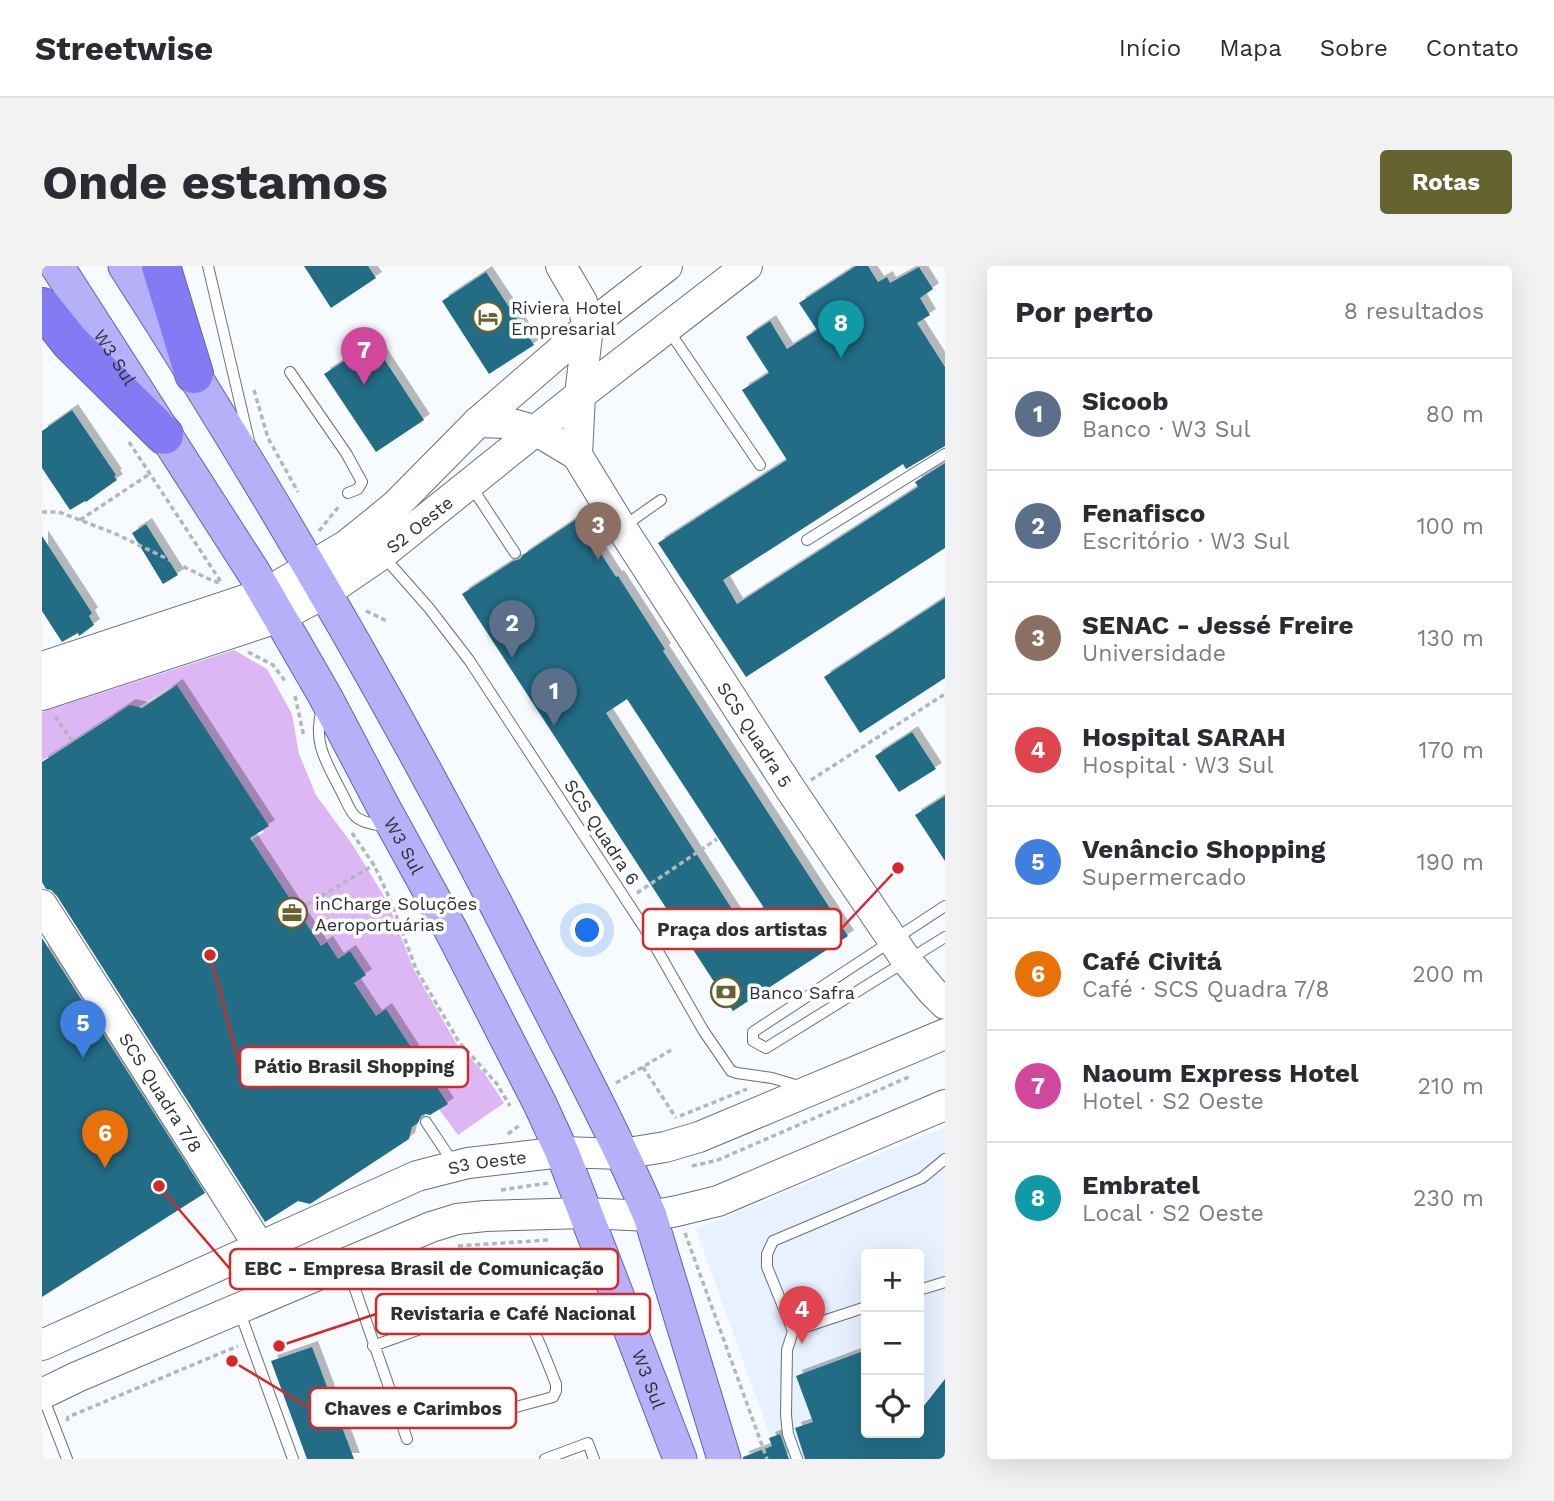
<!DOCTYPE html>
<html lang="pt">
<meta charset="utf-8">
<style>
body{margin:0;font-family:"Work Sans",sans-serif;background:#f2f2f3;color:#2b2b33}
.controls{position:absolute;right:21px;bottom:21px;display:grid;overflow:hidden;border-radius:7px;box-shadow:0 7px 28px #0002}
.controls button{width:63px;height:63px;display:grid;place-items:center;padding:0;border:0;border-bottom:2px solid #e1e1e2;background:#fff;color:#2b2b33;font:35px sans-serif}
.you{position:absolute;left:546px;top:665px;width:24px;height:24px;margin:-18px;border:5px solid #fff;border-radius:50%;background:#1a73e8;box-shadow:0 0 0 10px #1a73e833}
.badge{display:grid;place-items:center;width:46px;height:46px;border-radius:50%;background:#656330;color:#fff;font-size:23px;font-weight:700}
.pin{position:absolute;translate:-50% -58px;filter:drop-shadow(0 2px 4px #0008)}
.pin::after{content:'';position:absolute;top:37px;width:24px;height:21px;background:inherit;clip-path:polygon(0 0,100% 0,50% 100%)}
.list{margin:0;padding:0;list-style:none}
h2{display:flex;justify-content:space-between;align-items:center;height:91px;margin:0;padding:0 28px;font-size:30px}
h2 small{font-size:23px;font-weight:400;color:#7c7c81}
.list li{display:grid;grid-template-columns:46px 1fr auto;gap:21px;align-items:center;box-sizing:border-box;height:112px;padding:0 28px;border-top:2px solid #e1e1e2}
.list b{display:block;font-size:26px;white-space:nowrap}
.list p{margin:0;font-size:23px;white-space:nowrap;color:#7c7c81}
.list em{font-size:23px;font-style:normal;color:#7c7c81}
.icon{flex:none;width:38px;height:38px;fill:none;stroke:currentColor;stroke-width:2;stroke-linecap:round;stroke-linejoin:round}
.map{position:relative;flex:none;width:903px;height:1193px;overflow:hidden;border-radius:7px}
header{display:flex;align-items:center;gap:42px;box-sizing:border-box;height:98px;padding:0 35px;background:#fff;border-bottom:2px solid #e1e1e2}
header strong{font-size:33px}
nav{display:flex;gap:38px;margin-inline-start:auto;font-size:24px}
.intro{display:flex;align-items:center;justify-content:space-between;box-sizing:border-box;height:168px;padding:0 42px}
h1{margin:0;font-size:49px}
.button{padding:18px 32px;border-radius:7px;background:#656330;color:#fff;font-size:24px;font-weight:700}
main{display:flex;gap:42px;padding:0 42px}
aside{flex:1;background:#fff;border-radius:7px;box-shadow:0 7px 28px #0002}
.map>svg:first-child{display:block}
.built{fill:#e7f1ff;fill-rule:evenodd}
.green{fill:#ddb7f3}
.building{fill:#206c85;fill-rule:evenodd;filter:url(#shadow)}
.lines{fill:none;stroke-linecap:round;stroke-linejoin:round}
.lane-casing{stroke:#69707a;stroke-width:12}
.secondary-casing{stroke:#69707a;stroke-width:32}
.primary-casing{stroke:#6561b0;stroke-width:35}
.highway-casing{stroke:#6561b0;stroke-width:40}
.path{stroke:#b3b7bb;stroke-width:3.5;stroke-dasharray:5 3.5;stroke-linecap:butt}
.lane{stroke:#fff;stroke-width:10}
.secondary{stroke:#fff;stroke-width:30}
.primary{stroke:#b5b0f8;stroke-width:33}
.highway{stroke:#837bf3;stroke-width:38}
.labels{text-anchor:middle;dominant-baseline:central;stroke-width:7;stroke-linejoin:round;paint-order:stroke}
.poi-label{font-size:18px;fill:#2d3034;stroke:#fff;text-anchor:start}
.street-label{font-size:18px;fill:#2d3034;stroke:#fff}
.leader{fill:none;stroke:#d62828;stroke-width:2.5}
.callout-dot{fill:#d62828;stroke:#fff;stroke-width:2.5}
.callout{fill:#fff;stroke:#d62828;stroke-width:2.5}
.callout-label{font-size:19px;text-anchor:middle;font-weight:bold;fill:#2d3034}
</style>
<header>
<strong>Streetwise</strong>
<nav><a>Início</a><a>Mapa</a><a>Sobre</a><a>Contato</a></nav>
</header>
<div class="intro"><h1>Onde estamos</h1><a class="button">Rotas</a></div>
<main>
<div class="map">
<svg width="903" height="1193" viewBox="0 0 903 1193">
<defs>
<filter id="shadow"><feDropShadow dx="6" dy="-6" stdDeviation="0" flood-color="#0004"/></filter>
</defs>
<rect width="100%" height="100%" fill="#f7fbff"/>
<path class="built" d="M903 861V1193H736L654 963ZM824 988H877V1167H824Z"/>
<path class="green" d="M192 384 225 403 250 448 257 488 274 529 310 578 345 635 372 704 414 777 443 808 462 837 416 869 399 846 339 755 313 752 210 588 211 573 222 566 130 420 82 450 71 449 1 494 0 496V446Z"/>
<path class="building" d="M262 0H326L334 12 289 42Z
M814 0H826L836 16 845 11 848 17 877 1 891 23 878 32 888 49 875 57 903 101V180L864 203 861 198 681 314 695 338 876 221 873 216 903 197V282L704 411 616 277 745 194 700 124 727 107 704 71 728 55 745 83 775 64 757 37Z
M444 6 492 79 447 108 400 35Z
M331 76 382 154 334 186 282 108Z
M30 144 74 209 72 210 75 214 44 236 43 235 28 244 0 202V165Z
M536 252 574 311 576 310 623 383 621 385 806 670 691 745 420 328 471 295 478 293 481 289ZM585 433 722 642 699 657 564 447Z
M104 258 136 309 121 318 90 267Z
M0 270 50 347 47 350 52 359 37 370 36 367 20 376 0 345Z
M903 332V412L818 467 782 411Z
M135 419 227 560 208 572 279 680 285 676 296 693 308 685 324 709 312 717 334 750 344 743 406 838 388 849 383 848 379 850 376 857 370 861 367 873 268 938 256 935 223 956 15 630 9 624 4 623 0 616V496L88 439 100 442Z
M870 466 894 503 857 526 833 490Z
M903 530V595L873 549Z
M0 672 163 927 0 1031Z
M270 1081 278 1102 312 1193H265L229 1095Z
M824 1084V1167H877V1146L903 1113V1193H763L753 1162 771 1156 754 1110Z
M738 1168 747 1193H701V1191L730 1180 727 1172Z"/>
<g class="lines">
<g class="lane-casing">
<path id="lane" d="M166 0 207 175
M625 62 718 199
M248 106 304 187 320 216 316 223 306 227
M429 220 473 287
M582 260 619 234
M765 274 903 188
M342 291 387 342 427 394 605 666 661 764 689 805 695 807 730 812 760 821
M280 443C270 477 285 497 300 527 304 534 308 546 314 551 323 558 336 559 346 561
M903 640 711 766V775L724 782 903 671
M384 856 412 898
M305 1000 365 1173
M877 1024 903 1016
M197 1044 251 1193
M751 1065 824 1041
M331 1080 442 1040C451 1038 460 1034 469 1037 488 1044 506 1099 514 1118V1125L511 1131 459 1145
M1 1131 25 1193
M503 1193 546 1177 552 1193
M755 1193 746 1168 744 1149 745 1084 751 1065 725 1001V988L731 975 880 912 903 893"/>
</g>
<g class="secondary-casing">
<g id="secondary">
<path d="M519 0 540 36 546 61 538 129 535 189"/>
<path id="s1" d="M436 156 466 157 495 165 535 189 579 261 749 524 865 695 890 725 903 738"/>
<path d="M0 401 224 327 305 279 353 240 436 156 546 61 625 0"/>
<path id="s2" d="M0 429 238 351 283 327 340 288 538 129 705 0"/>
<path id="s3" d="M0 639 217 980"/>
<path id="s4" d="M0 1079 375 910 426 897 520 886 580 888 623 881 657 871 903 768"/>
<path d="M0 1128 35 1111 389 961 415 953 443 950 543 947 608 950 635 945 676 935 903 839"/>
</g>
</g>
<g class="primary-casing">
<g id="primary">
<path id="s5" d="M15 0 212 307 283 430 343 544 411 668 498 838 520 886 638 1193"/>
<path d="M83 0C230 228 366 463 488 705 529 786 572 866 608 950L682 1193"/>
</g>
</g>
<g class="highway-casing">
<path id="highway" d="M119 0 152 108
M0 41 28 76 122 169"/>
</g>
<path class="path" d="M212 124 226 172 256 226
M87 176 179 316
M0 246H17L74 268 171 315 179 317
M38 254 109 207
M277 265 298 239
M324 345 345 355
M206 386 231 399 243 415
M253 430 262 471
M13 450 30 475
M769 514 903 428
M310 567 332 599 348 633 374 703 417 776 455 818 468 840
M595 627 675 573
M250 647 332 599
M601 801 634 852
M574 817 629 784
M638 850 705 823
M466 868 479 858
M650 900 676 894 869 810
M459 924 507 917
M643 967 725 1193
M416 980 506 974
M25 1155 26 1151 196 1080"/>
<use href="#lane" class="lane"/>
<use href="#secondary" class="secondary"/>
<use href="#primary" class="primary"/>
<use href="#highway" class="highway"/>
</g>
<defs>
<g id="hotel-ring" transform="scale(1.575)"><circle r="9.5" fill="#fff" stroke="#656330" stroke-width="1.5"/><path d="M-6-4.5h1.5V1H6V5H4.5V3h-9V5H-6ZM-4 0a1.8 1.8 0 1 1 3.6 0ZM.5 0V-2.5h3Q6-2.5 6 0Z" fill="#656330"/></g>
<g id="office-ring" transform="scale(1.575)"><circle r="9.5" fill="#fff" stroke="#656330" stroke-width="1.5"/><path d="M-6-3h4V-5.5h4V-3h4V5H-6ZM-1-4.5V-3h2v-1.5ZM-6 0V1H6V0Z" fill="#656330"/></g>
<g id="bank-ring" transform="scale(1.575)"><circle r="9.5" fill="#fff" stroke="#656330" stroke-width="1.5"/><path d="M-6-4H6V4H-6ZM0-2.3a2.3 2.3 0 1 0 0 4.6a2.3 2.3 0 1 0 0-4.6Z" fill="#656330"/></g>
</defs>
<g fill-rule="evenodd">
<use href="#hotel-ring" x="446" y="51"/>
<use href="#office-ring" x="250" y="647"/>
<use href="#bank-ring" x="684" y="726"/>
</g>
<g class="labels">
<g class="poi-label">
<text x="469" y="41">Riviera Hotel<tspan x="469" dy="21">Empresarial</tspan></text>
<text x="273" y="637">inCharge Soluções<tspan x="273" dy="21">Aeroportuárias</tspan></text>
<text x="707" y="726">Banco Safra</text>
</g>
<g class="street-label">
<text stroke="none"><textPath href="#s5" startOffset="108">W3 Sul</textPath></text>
<text stroke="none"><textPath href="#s2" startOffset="418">S2 Oeste</textPath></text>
<text stroke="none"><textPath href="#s1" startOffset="438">SCS Quadra 5</textPath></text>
<text transform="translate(560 566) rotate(57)">SCS Quadra 6</text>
<text stroke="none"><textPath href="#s5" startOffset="676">W3 Sul</textPath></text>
<text stroke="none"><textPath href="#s3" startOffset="222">SCS Quadra 7/8</textPath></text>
<text stroke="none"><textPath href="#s4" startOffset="483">S3 Oeste</textPath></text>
<text stroke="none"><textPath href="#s5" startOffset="1264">W3 Sul</textPath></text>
</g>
</g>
<path class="leader" d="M856 602L799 663M168 689L198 801M117 920L188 1003M237 1080L334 1048M190 1095L268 1142"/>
<g class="callout-dot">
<circle cx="856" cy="602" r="7"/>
<circle cx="168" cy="689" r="7"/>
<circle cx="117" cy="920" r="7"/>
<circle cx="237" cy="1080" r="7"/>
<circle cx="190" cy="1095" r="7"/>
</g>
<g class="callout">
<rect x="601" y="643" width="198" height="40" rx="7"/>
<rect x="198" y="781" width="228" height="40" rx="7"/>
<rect x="188" y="983" width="388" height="40" rx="7"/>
<rect x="334" y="1028" width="274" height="40" rx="7"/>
<rect x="268" y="1122" width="206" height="40" rx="7"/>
</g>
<g class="callout-label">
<text x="700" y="670">Praça dos artistas</text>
<text x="312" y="807">Pátio Brasil Shopping</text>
<text x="382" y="1009">EBC - Empresa Brasil de Comunicação</text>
<text x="471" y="1054">Revistaria e Café Nacional</text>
<text x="371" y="1149">Chaves e Carimbos</text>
</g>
</svg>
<div class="controls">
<button>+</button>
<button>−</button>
<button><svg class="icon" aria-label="locate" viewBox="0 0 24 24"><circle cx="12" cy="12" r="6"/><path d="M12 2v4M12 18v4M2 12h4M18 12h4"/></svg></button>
</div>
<div class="you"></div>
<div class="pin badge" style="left:512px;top:460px;background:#5c6f8a">1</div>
<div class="pin badge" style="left:470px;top:392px;background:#5c6f8a">2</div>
<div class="pin badge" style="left:556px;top:294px;background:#8d6e63">3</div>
<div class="pin badge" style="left:760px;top:1078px;background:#e0444e">4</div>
<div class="pin badge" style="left:41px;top:792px;background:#3f7fe0">5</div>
<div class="pin badge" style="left:63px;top:902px;background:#e8710a">6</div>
<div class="pin badge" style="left:322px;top:119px;background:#d1479c">7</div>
<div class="pin badge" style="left:799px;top:92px;background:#0f9aa8">8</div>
</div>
<aside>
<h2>Por perto<small>8 resultados</small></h2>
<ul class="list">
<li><span class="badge" style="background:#5c6f8a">1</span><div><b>Sicoob</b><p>Banco · W3 Sul</p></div><em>80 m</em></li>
<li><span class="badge" style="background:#5c6f8a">2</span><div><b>Fenafisco</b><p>Escritório · W3 Sul</p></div><em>100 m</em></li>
<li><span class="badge" style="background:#8d6e63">3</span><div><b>SENAC - Jessé Freire</b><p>Universidade</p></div><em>130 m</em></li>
<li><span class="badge" style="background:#e0444e">4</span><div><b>Hospital SARAH</b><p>Hospital · W3 Sul</p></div><em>170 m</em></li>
<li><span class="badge" style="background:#3f7fe0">5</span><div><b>Venâncio Shopping</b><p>Supermercado</p></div><em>190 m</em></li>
<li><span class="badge" style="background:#e8710a">6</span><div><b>Café Civitá</b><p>Café · SCS Quadra 7/8</p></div><em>200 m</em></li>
<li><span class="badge" style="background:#d1479c">7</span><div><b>Naoum Express Hotel</b><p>Hotel · S2 Oeste</p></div><em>210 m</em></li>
<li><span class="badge" style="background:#0f9aa8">8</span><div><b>Embratel</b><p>Local · S2 Oeste</p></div><em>230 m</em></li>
</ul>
</aside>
</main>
